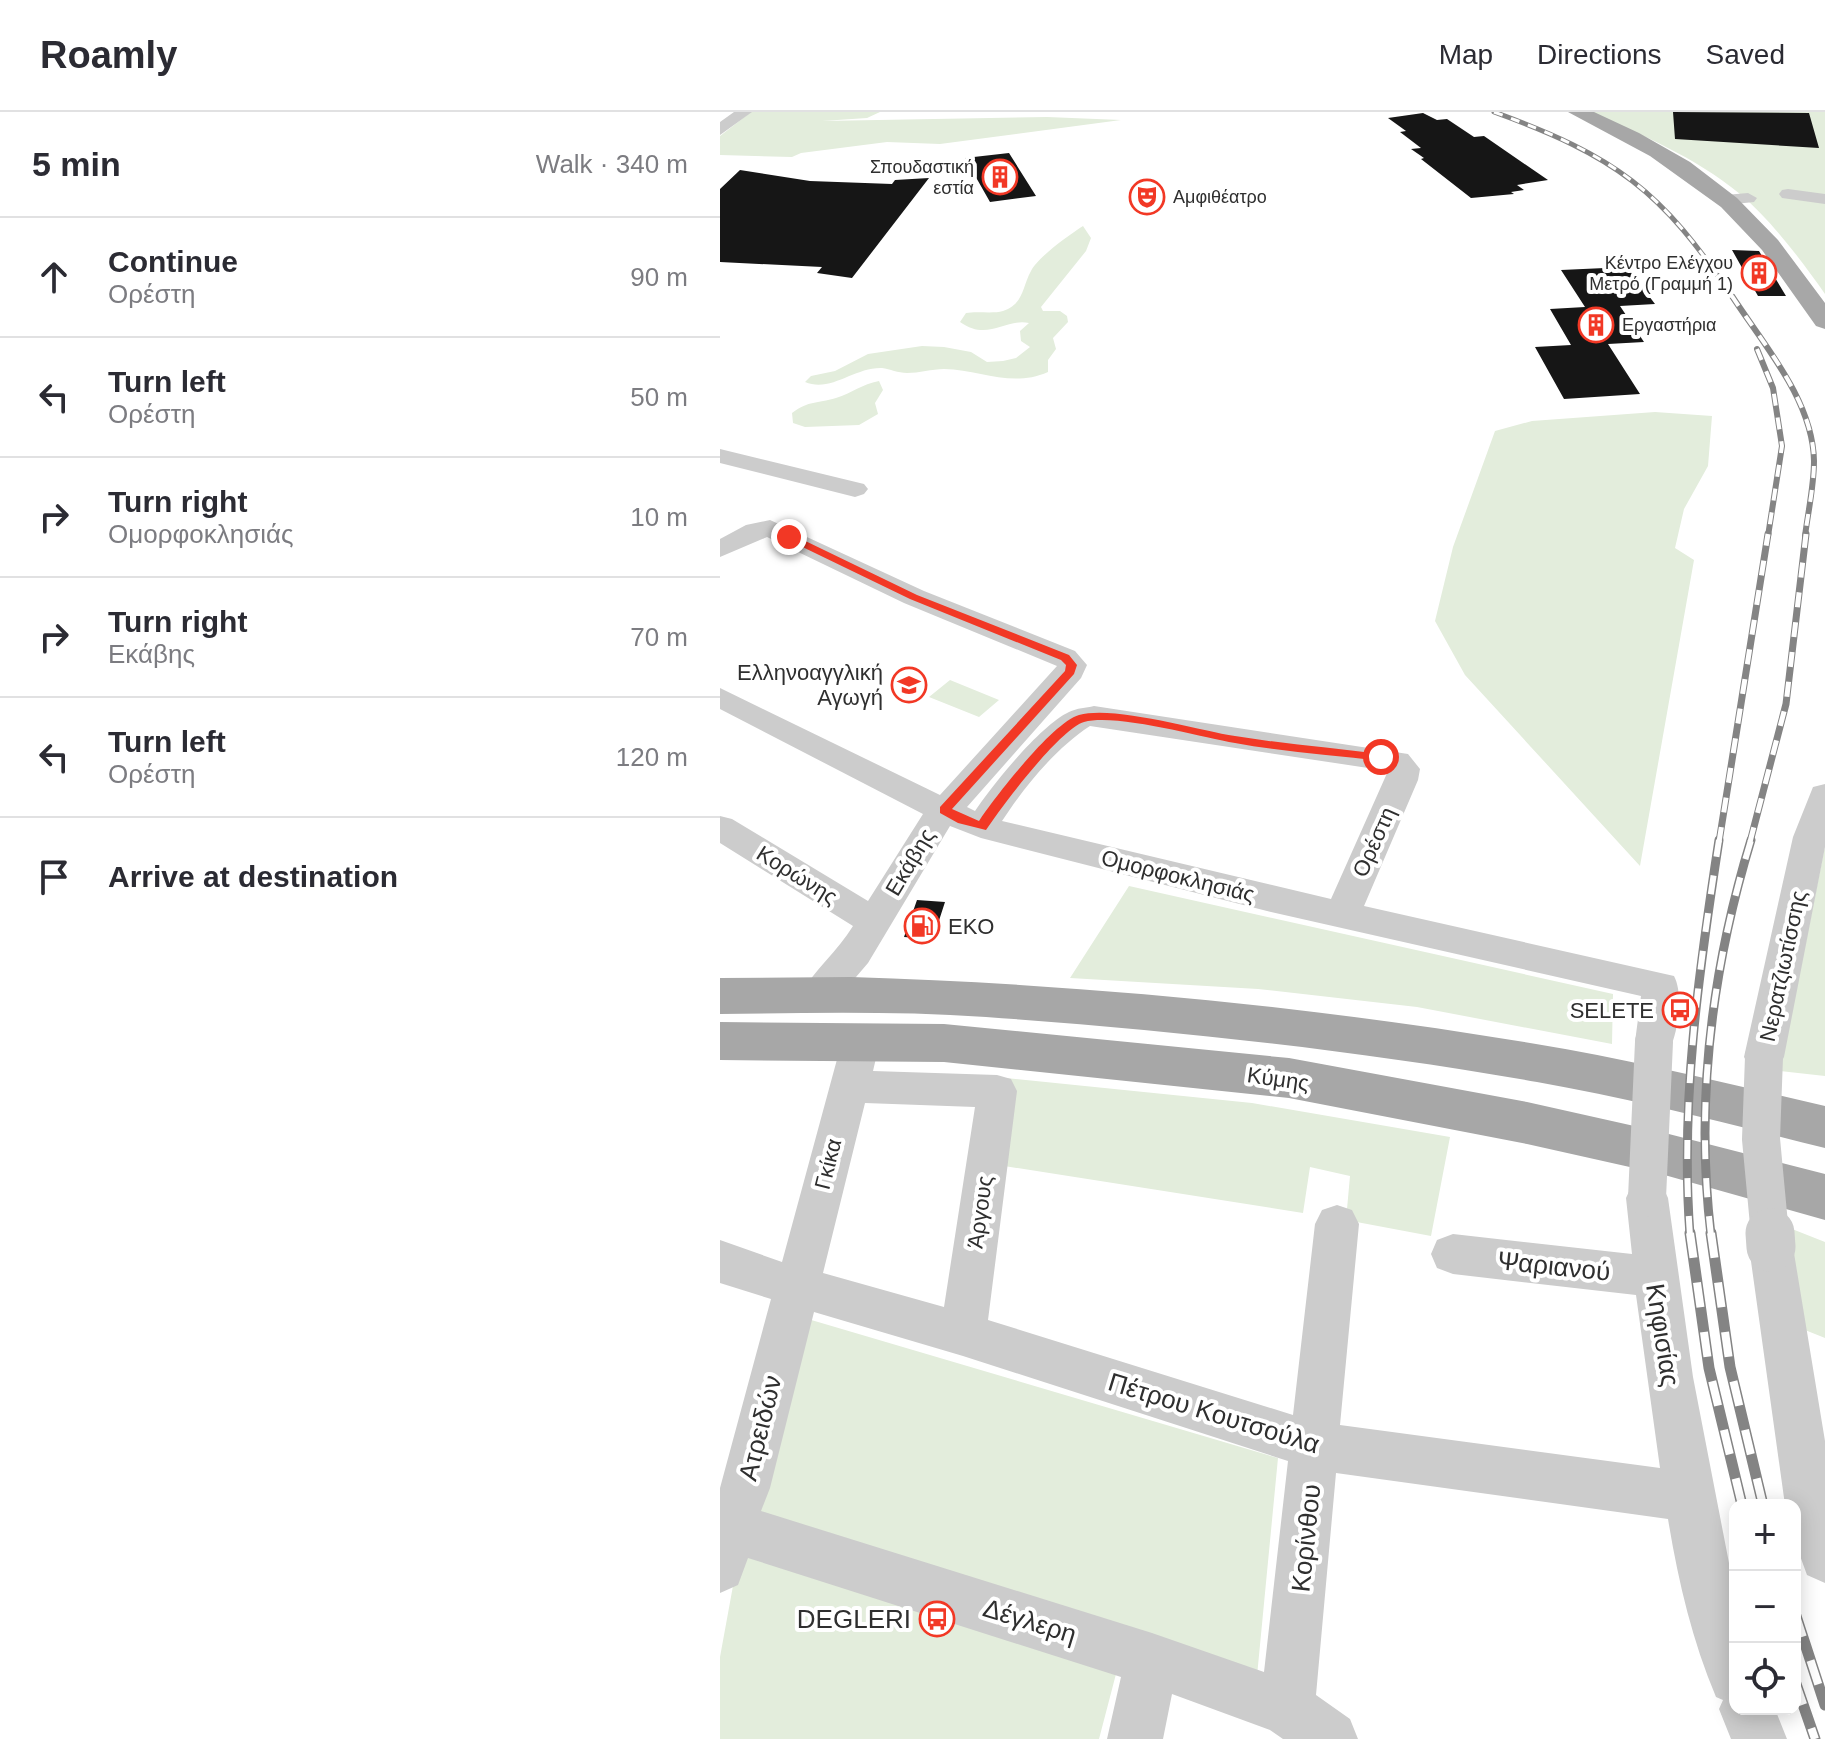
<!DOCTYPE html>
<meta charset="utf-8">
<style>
body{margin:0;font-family:Helvetica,sans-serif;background:#f7f7f7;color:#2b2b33}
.controls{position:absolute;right:24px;bottom:24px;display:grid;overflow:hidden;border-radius:16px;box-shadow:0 4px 20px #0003}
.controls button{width:72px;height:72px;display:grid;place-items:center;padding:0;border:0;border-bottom:2px solid #e1e1e2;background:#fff;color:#2b2b33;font:40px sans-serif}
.stop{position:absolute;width:24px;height:24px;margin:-18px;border:6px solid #f23825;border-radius:50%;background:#fff}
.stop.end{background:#f23825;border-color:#fff;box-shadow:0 2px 8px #0008}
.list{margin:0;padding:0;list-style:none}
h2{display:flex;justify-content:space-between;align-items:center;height:104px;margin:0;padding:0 32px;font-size:34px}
h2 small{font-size:26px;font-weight:400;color:#7c7c81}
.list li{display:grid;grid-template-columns:52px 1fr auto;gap:24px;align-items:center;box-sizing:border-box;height:120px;padding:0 32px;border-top:2px solid #e1e1e2}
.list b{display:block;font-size:30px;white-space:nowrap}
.list p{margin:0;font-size:26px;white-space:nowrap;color:#7c7c81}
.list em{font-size:26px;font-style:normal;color:#7c7c81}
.icon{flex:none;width:44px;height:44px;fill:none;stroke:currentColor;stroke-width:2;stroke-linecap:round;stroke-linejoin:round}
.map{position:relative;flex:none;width:1105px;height:1627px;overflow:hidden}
header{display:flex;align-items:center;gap:48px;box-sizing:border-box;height:112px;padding:0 40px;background:#fff;border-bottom:2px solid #e1e1e2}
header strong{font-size:38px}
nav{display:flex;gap:44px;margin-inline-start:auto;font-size:28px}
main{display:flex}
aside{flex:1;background:#fff}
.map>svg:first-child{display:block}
.green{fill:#e3eddc}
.building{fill:#161616}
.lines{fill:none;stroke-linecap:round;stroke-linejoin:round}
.minor{fill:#ccc;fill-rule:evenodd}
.major{fill:#a7a7a7;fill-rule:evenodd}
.rail-far4-casing{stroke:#848484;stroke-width:5}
.rail-far3-casing{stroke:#848484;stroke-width:6}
.rail-far2-casing{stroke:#848484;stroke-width:7}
.rail-far1-casing{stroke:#848484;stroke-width:9}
.rail-casing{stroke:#848484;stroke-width:11}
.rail-far4{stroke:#fff;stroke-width:3;stroke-dasharray:9;stroke-linecap:butt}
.rail-far3{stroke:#fff;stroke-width:4;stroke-dasharray:12;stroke-linecap:butt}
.rail-far2{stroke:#fff;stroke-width:5;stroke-dasharray:15;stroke-linecap:butt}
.rail-far1{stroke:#fff;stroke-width:6;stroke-dasharray:19;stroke-linecap:butt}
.rail{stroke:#fff;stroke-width:8;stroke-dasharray:25;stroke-linecap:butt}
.minor-bridge-far1{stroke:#ccc;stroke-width:38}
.minor-bridge{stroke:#ccc;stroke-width:49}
.route{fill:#f23825}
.labels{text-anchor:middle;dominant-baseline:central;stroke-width:8;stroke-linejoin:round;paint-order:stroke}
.far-poi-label{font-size:18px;fill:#2f2f2f;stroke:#fff;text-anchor:end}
.poi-label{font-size:22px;fill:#2f2f2f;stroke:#fff;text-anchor:end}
.street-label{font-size:22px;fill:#2f2f2f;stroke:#fff}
.near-street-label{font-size:26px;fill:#2f2f2f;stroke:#fff}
.near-poi-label{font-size:26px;fill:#2f2f2f;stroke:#fff;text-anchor:end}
</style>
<header>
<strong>Roamly</strong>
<nav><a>Map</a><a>Directions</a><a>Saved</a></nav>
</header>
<main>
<aside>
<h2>5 min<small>Walk · 340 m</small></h2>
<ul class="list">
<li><svg class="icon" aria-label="ahead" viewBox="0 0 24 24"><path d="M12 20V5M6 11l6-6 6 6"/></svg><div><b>Continue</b><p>Ορέστη</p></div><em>90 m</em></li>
<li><svg class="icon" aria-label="left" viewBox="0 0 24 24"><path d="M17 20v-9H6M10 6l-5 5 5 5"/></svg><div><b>Turn left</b><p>Ορέστη</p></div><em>50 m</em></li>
<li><svg class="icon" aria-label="right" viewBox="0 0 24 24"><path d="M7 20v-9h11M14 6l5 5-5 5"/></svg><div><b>Turn right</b><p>Ομορφοκλησιάς</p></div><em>10 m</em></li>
<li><svg class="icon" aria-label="right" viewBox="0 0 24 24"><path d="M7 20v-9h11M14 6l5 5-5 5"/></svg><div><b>Turn right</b><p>Εκάβης</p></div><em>70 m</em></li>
<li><svg class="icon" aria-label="left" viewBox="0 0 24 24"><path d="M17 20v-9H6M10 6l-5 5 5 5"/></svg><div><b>Turn left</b><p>Ορέστη</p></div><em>120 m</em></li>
<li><svg class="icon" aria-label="arrive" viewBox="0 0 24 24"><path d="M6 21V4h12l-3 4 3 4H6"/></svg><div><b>Arrive at destination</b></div></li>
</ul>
</aside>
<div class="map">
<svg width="1105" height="1627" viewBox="0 0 1105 1627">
<rect width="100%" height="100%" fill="#fff"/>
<path class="green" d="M31 0H160L147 6 102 9 327 5 401 8 220 32 167 30 81 41 72 45 0 43V24Z
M868 0H1105V182C1082 149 1051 108 1020 82 975 45 921 22 868 0Z
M363 114 371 126 366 139 321 195 323 199H340L347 204 348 210 333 226 336 237 328 248V260C292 276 261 258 224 257 212 257 199 261 187 261 178 261 170 257 162 256 134 255 111 281 85 270L91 264 115 259 148 242 202 234 224 235 251 240 267 250 283 249 296 246 310 235 301 229 300 219 309 211C285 206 268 230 240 210L246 201C257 199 273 202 283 199 304 192 302 175 311 159 318 145 349 123 363 114Z
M159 269 163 278 155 291 158 302 139 313 85 315 73 311 72 301C90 288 96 292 116 286 132 281 142 272 159 269Z
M935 300 992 304 988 354 964 397 955 436 974 448 920 754 745 563 715 509 733 435 775 319 812 309Z
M230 568 279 588 259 605 209 585Z
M1105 734V964L1060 959Z
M409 774 893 882 892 932 697 895 538 877 350 866Z
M286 966 532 991 730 1025 711 1124 626 1108 630 1064 590 1055 583 1101 278 1053Z
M1067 1115 1105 1130V1226L1085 1218Z
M71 1202 558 1346 537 1564 24 1394Z
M19 1441 396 1562 379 1627H0V1545Z"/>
<path class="building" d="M953 0 1089 1 1099 36 955 27Z
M703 1 717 8 727 7 754 25 764 24 828 68 797 73 804 78 791 80 794 82 751 86 701 47 704 46 691 37 701 36 680 20 686 19 668 6Z
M289 41 316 84 270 90 245 46Z
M20 58 90 69 172 72 175 68 209 66 132 166 97 161 102 155 0 150V77Z
M1012 138 1039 139 1066 184H1038Z
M907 155 935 192 900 194 924 230 888 232 920 282 844 287 815 235 851 233 830 197 865 195 841 158Z
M197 788 225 790 213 827 184 825Z"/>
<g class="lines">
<path class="minor" d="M14 0H32L0 23V10Z
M1068 77 1105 82V92L1062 86 1059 82 1062 78Z
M1028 81 1037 86 1034 90 1005 93 996 88 1005 83Z
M0 337 144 372 148 377 144 382 135 385 0 351Z
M50 408 204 479 355 539 367 553 361 566 247 695 255 699C273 672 321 613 349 600 357 596 366 596 374 594L688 642 700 657 698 668 644 794 954 864C964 883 958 922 948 941L934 945 920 941 915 930 921 884 547 799 261 726 230 714 148 851 112 893 99 897 86 893 80 883C94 858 118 839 133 814L0 731V704L12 707 148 789 203 702 0 597V576L220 683 337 554 184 491 47 425 0 445V427L26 413ZM370 614 668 659 611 787 282 709C304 675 336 636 370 614Z
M1105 672V735L1064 945 1058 956 1044 961 1030 956 1024 945 1073 725 1093 675Z
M141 914 155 918 160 929 153 959 277 963 291 967 297 979 268 1208 573 1303 595 1112 602 1098 617 1093 632 1098 639 1112 620 1313 940 1356 916 1183 733 1162 717 1156 711 1142 717 1128 733 1122 912 1142 906 1086 912 1073 927 1067 942 1073 948 1086 973 1265 1015 1482V1597H1055L1067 1627H1011L999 1597 1003 1588 996 1585C972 1528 958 1468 948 1407L616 1361 596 1583 630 1607 638 1627H563L550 1618 452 1582 443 1627H387L401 1565 28 1446 18 1473 0 1481V1376L51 1187 0 1171V1128L62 1150 122 929 127 918ZM145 991 255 995 224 1195 103 1161ZM94 1200 243 1244 568 1349 544 1560 432 1521 41 1399 50 1376Z
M1051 1115 1067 1121 1073 1135 1105 1329V1471L1087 1463 1075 1430V1393H1065L1029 1135 1035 1121Z"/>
<path class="major" d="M848 0H874L919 21 970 50 1017 86 1058 128 1105 191V217L1096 214 1042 138 1001 95 930 44Z
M131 865C360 872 590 894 816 932 913 948 1009 972 1105 994V1036C1009 1012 914 987 817 970 635 938 450 918 266 905 177 899 88 901 0 902V866Z
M0 910 224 912 569 946 807 990 941 1020 1105 1062V1108L941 1062 807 1032 569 986 224 950 0 948Z"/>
<g class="rail-far4-casing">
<path id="rail-far4" d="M774 0C895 44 942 78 1013 186"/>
</g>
<g class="rail-far3-casing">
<path id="rail-far3" d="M1012 184C1043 232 1093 288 1094 349 1094 374 1088 400 1085 424
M1037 237 1053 276 1062 334 1048 424"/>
</g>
<g class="rail-far2-casing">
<path id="rail-far2" d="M999 730 1048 422
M1030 730 1066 592 1086 422"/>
</g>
<g class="rail-far1-casing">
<path id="rail-far1" d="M970 1123C960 990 979 858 999 728
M991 1123C975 989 992 856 1031 728"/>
</g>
<g class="rail-casing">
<path id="rail" d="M970 1121 989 1256 1022 1393
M991 1121 1010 1255 1043 1393
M1075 1501 1105 1593
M1075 1569 1095 1627"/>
</g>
<use href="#rail-far4" class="rail-far4"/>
<use href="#rail-far3" class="rail-far3"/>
<use href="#rail-far2" class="rail-far2"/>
<use href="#rail-far1" class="rail-far1"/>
<use href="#rail" class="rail"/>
<path class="minor-bridge-far1" d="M1044 945 1041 1027 1050 1123
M927 1086 934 930"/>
<path class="minor-bridge" d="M1050 1121 1051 1135"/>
</g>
<path class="route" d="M66 423H73L197 483 349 543 357 553 354 562 232 697 259 709C275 685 332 611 359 603 393 593 477 618 515 624 564 632 613 636 661 642L667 645 661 649C613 643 563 640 515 631 480 625 396 601 364 610 340 617 281 695 266 718L238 711 220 701V695L345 559 346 553 341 548 190 487 66 427Z"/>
<defs>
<g id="building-ring" transform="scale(1.8)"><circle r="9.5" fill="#fff" stroke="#f23825" stroke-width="1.5"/><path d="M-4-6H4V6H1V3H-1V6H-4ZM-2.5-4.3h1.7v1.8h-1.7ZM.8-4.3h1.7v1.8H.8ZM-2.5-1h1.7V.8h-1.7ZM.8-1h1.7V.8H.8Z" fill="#f23825"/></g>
<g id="theatre-ring" transform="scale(1.8)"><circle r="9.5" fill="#fff" stroke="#f23825" stroke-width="1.5"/><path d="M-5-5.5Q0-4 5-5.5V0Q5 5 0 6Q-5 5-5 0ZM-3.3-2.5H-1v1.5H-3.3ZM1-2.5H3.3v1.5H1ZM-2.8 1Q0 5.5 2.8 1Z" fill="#f23825"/></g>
<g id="school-ring" transform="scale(1.8)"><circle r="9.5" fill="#fff" stroke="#f23825" stroke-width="1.5"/><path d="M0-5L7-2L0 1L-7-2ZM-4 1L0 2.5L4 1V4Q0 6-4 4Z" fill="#f23825"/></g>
<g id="fuel-ring" transform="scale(1.8)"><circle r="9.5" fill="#fff" stroke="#f23825" stroke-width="1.5"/><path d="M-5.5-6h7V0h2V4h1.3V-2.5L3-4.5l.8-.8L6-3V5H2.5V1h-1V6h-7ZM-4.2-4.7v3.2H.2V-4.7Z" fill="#f23825"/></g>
<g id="bus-ring" transform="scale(1.8)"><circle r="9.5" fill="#fff" stroke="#f23825" stroke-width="1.5"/><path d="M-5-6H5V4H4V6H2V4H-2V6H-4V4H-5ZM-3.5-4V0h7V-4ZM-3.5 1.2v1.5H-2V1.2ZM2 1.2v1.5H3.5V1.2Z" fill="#f23825"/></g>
</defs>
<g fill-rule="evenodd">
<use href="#building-ring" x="280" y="65"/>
<use href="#theatre-ring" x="427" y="85"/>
<use href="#building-ring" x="1039" y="161"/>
<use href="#building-ring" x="876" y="213"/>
<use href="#school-ring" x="189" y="573"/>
<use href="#fuel-ring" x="202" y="814"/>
<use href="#bus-ring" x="960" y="898"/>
<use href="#bus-ring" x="217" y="1507"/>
</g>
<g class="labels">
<g class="far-poi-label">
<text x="254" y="55">Σπουδαστική<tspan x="254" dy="21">εστία</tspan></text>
<text x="453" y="85" text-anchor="start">Αμφιθέατρο</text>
<text x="1013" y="151">Κέντρο Ελέγχου<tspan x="1013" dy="21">Μετρό (Γραμμή 1)</tspan></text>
<text x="902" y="213" text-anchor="start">Εργαστήρια</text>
</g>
<g class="poi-label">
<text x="163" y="560">Ελληνοαγγλική<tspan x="163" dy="25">Αγωγή</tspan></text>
<text x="228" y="814" text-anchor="start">EKO</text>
<text x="934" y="898">SELETE</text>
</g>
<g class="street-label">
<text transform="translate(654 730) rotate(-66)">Ορέστη</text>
<text transform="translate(190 750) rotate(-59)">Εκάβης</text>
<text transform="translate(77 763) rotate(32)">Κορώνης</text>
<text transform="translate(458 764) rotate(14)">Ομορφοκλησιάς</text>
<text transform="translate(1063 854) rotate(-78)">Νερατζιωτίσσης</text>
<text transform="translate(558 967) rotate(8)">Κύμης</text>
<text transform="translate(108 1052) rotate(-76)">Γκίκα</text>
<text transform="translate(260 1100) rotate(-82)">Άργους</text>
</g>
<g class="near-street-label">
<text transform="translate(834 1154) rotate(6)">Ψαριανού</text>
<text transform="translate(943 1223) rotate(81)">Κηφισίας</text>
<text transform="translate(494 1301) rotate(17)">Πέτρου Κουτσούλα</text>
<text transform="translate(40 1316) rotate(-76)">Ατρειδών</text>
<text transform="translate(586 1426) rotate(-84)">Κορίνθου</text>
<text transform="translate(310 1509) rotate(17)">Δέγλερη</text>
</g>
<g class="near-poi-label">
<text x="191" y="1507">DEGLERI</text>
</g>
</g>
</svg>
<div class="controls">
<button>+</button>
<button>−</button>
<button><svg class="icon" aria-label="locate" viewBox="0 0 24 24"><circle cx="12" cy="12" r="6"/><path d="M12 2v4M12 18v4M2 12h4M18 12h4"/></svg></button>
</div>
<div class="stop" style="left:661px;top:645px"></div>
<div class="stop end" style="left:69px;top:425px"></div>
</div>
</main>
